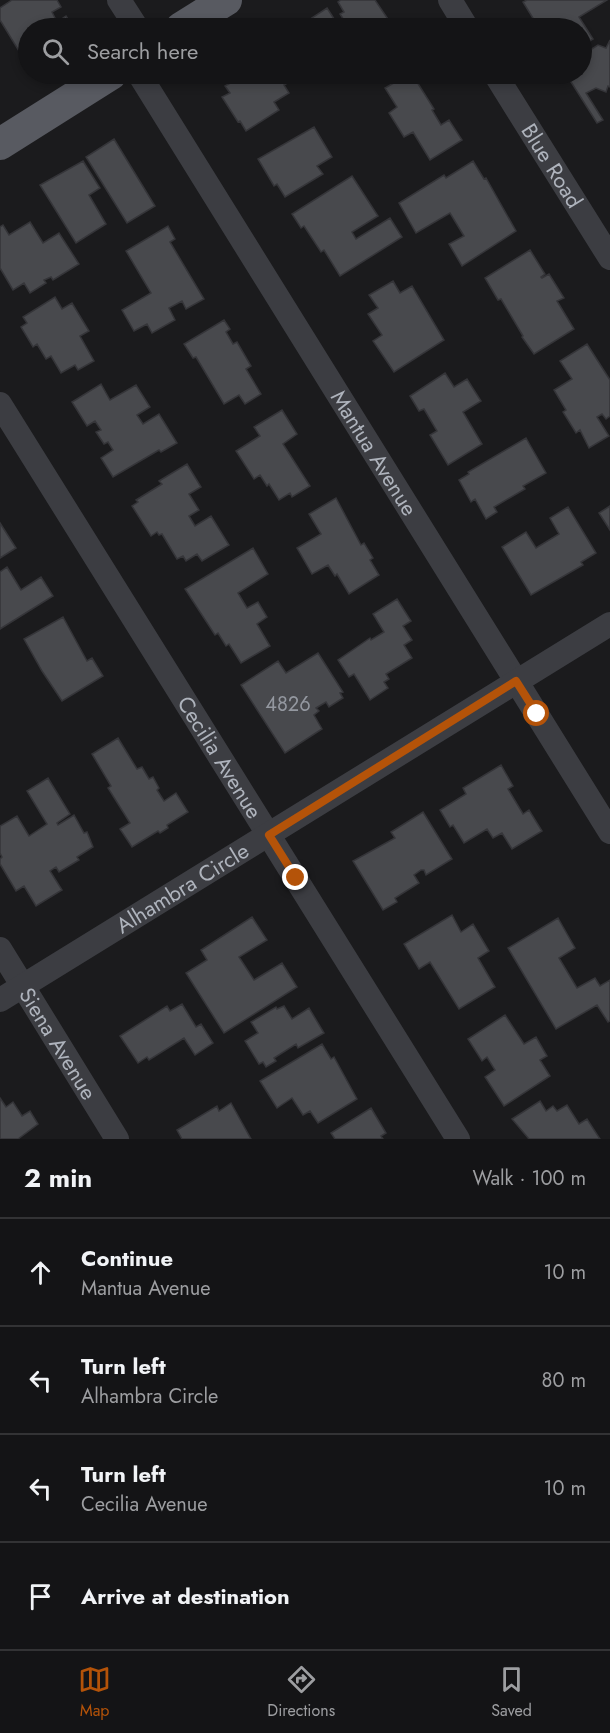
<!DOCTYPE html>
<meta charset="utf-8">
<style>
body{margin:0;font-family:Jost,sans-serif;background:#1d1d1f;color:#f1f3f6}
.stop{position:absolute;width:18px;height:18px;margin:-14px;border:4px solid #b45309;border-radius:50%;background:#fff}
.stop.end{background:#b45309;border-color:#fff;box-shadow:0 2px 6px #0008}
.list{margin:0;padding:0;list-style:none}
h2{display:flex;justify-content:space-between;align-items:center;height:78px;margin:0;padding:0 24px;font-size:26px}
h2 small{font-size:20px;font-weight:400;color:#9d9ea1}
.list li{display:grid;grid-template-columns:39px 1fr auto;gap:18px;align-items:center;box-sizing:border-box;height:108px;padding:0 24px;border-top:2px solid #333335}
.list b{display:block;font-size:22px;white-space:nowrap}
.list p{margin:0;font-size:20px;white-space:nowrap;color:#9d9ea1}
.list em{font-size:20px;font-style:normal;color:#9d9ea1}
.icon{flex:none;width:33px;height:33px;fill:none;stroke:currentColor;stroke-width:2;stroke-linecap:round;stroke-linejoin:round}
.map{position:relative;flex:none;width:610px;height:1139px;overflow:hidden}
.search{position:absolute;background:#141416;box-shadow:0 3px 9px #0003;left:18px;right:18px;top:18px;height:66px;display:flex;align-items:center;gap:15px;box-sizing:border-box;padding:0 21px;border-radius:33px;color:#9d9ea1;font-size:22px}
.sheet{height:510px;background:#141416}
nav{display:flex;justify-content:space-around;align-items:center;box-sizing:border-box;height:84px;border-top:2px solid #333335;background:#141416;font-size:16px;color:#9d9ea1}
nav a{display:grid;justify-items:center;gap:3px}
nav .on{color:#b45309}
.map>svg:first-child{display:block}
.building{fill:#48494d;stroke:#353539;stroke-width:1.5}
.lines{fill:none;stroke-linecap:round;stroke-linejoin:round}
.minor{stroke:#3c3d42;stroke-width:24}
.major{stroke:#585a61;stroke-width:32}
.route{stroke:#b45309;stroke-width:8}
.labels{text-anchor:middle;dominant-baseline:central;stroke-width:5;stroke-linejoin:round;paint-order:stroke}
.number-label{font-size:20px;fill:#9498a0}
.street-label{font-size:22px;fill:#aeb3bc;stroke:#161618}
</style>
<div class="map">
<svg width="610" height="1139" viewBox="0 0 610 1139">
<rect width="100%" height="100%" fill="#1b1b1d"/>
<path class="building" d="M12 0H57L61 7 52 12 57 22 66 16 74 28H28V52L22 56 0 20V8Z
M341 0H375L394 28H349L340 14 344 12 338 2Z
M527 0H607L579 17 593 39 582 46V28H539L523 2Z
M327 8 340 28H300L303 27 301 25Z
M610 40V87L608 86 606 92 596 88 586 93 603 120 597 123 566 74H582V55L598 45 606 48Z
M242 74H294L286 78 289 82 284 85 289 93 274 102 279 110 246 131 240 121 238 122 222 97 230 93 225 86 241 77 240 75Z
M409 74H412L434 109 432 110 441 125 449 120 462 140 430 160 413 132 404 137 389 113 397 107 385 88Z
M314 127 332 157 317 166 323 174 285 197 277 184 274 186 258 159Z
M114 139 155 206 127 223 86 157Z
M83 161 100 188 89 195 106 224 76 243 40 185Z
M473 161 484 179 486 178 516 231 462 266 449 244 464 236 450 213 416 233 399 203 444 175 446 178Z
M352 176 378 216 352 232 356 239 390 218 402 237 340 276 324 250 321 252 304 226 301 228 292 214Z
M30 222 43 243 59 233 79 264 53 280 51 277 44 280 46 283 30 293 24 283 13 290 0 268V227L3 225 9 235Z
M168 226 175 239 170 242 204 299 186 309 182 301 169 308 175 320 152 333 147 324 134 331 122 310 151 293 126 251Z
M530 250 545 274 541 277 542 278 549 274 564 298 557 301 574 329 534 354 522 337 523 336 501 299 498 300 485 278Z
M393 281 400 293 412 286 444 340 394 372 373 341 382 335 368 314 378 308 369 295Z
M55 297 62 309 72 303 89 331 80 336 94 361 78 370 75 365 61 373 51 356 46 359 37 344 33 347 21 327 27 323 23 317Z
M224 320 230 329 226 332 233 344 237 342 251 366 246 369 261 394 245 404 239 395 224 404 196 357 193 358 184 344Z
M587 344 610 380V416L606 419 602 414 597 417 609 436 589 448 580 430 576 433 563 412 566 410 554 390 572 379 560 361Z
M445 373 454 387 467 379 481 401 463 412 482 444 448 465 430 435 437 431 424 409 419 411 410 396Z
M101 384 110 400 136 385 150 407 137 415 143 424 159 414 177 443 161 452 159 450 113 477 101 458 113 450 108 442 104 444 96 432 101 430 95 421 87 426 72 402Z
M282 410 297 434 283 444 310 486 292 497 290 493 279 500 269 484 267 486 260 475 254 479 236 451 260 436 254 427Z
M526 438 546 473 523 486 525 489 494 507 497 512 486 519 475 499 471 502 459 480 469 474 468 472Z
M187 464 201 487 189 494 199 510 189 516 195 526 211 516 229 545 202 561 197 554 186 561 183 556 177 559 162 534 159 535 157 532 151 536 132 506 138 502 136 500 162 484 159 481Z
M336 498 361 545 364 543 373 558 370 560 379 575 349 594 337 574 335 576 328 565 312 574 297 548 321 534 309 514Z
M610 506V530L599 513Z
M568 507 596 553 581 562 583 565 531 595 502 547 526 532 536 548 559 534 550 518Z
M0 523 16 548 0 558Z
M253 548 268 574 238 593 247 608 258 602 267 617 257 624 270 646 241 663 229 644 226 646 218 633 215 635 185 589Z
M7 567 21 590 41 577 53 596 0 629V572Z
M397 599 411 621 403 626 412 640 404 645 412 658 386 674 389 679 384 682 388 688 370 700 354 674 349 677 338 660 370 638 371 640 384 632 373 614Z
M63 617 87 661 92 658 103 676 62 701 42 671 24 639Z
M318 653 343 692 340 693 343 698 329 707 326 702 316 708 319 711 314 715 322 729 285 753 241 685 278 661 286 673Z
M118 738 137 769 142 767 149 779 153 777 159 788 157 790 164 801 176 793 188 812 167 825 168 828 160 833 158 831 132 847 120 829 130 823 108 788 111 786 92 754Z
M501 765 513 786 508 789 523 814 529 810 542 831 512 849 502 833 493 838 487 829 464 843 453 825 450 827 440 810 466 794 463 788Z
M48 778 70 814 57 823 58 825 74 815 84 833 87 832 93 847 77 857 79 860 59 872 56 867 50 871 62 890 36 906 24 886 16 891 0 864V859L2 857 0 853V826L17 816 29 836 47 824 27 791Z
M423 812 452 859 426 875 424 870H421L414 875 419 883 395 898 397 902 383 910 353 861 395 838 391 832Z
M452 915 461 932 473 924 489 951 478 958 495 987 459 1009 430 962 419 969 404 944Z
M252 917 267 940 239 957 254 980 282 963 297 987 224 1033 186 973 207 960 201 950Z
M558 918 575 948 559 958 577 988 595 978 600 986 610 980V1021L608 1022 597 1005 556 1029 508 948Z
M182 1004 196 1027 201 1024 213 1043 195 1055 184 1038 149 1060 147 1057 138 1063 120 1036 167 1006 170 1011Z
M284 1006 292 1019 309 1008 324 1033 298 1048 296 1044 274 1058 276 1061 266 1067 263 1062 259 1064 245 1041 258 1033 251 1022 276 1007 277 1009Z
M505 1015 524 1044 536 1037 547 1056 540 1060 550 1076 504 1106 485 1077 495 1070 487 1057 482 1061 468 1039Z
M322 1044 331 1059 334 1057 357 1099 318 1123 310 1111 303 1115 292 1098 277 1108 260 1081Z
M0 1098 6 1107 13 1102 22 1116 30 1111 38 1124 18 1139H0Z
M540 1101 546 1111 553 1106 557 1111 567 1105 579 1124 587 1119 600 1139H529L512 1119Z
M231 1103 251 1139H182L177 1130 217 1106 219 1111Z
M371 1108 386 1133 381 1136 383 1139H335L331 1133Z"/>
<g class="lines">
<g class="minor">
<path d="M119 0 137 28"/>
<path d="M450 0 467 28"/>
<path id="s1" d="M139 74 610 832"/>
<path id="s2" d="M495 74 610 258"/>
<path id="s3" d="M0 404 458 1139"/>
<path id="s4" d="M0 949 117 1139"/>
<path id="s5" d="M0 1000 610 624"/>
</g>
<path class="major" d="M181 28 226 0
M0 144 111 74"/>
</g>
<g class="lines">
<path class="route" d="M296 878 269 835 516 681 537 714"/>
</g>
<g class="labels">
<g class="number-label">
<text x="288" y="704">4826</text>
</g>
<g class="street-label">
<text stroke="none"><textPath href="#s2" startOffset="108">Blue Road</textPath></text>
<text stroke="none"><textPath href="#s1" startOffset="446">Mantua Avenue</textPath></text>
<text stroke="none"><textPath href="#s3" startOffset="416">Cecilia Avenue</textPath></text>
<text stroke="none"><textPath href="#s5" startOffset="214">Alhambra Circle</textPath></text>
<text stroke="none"><textPath href="#s4" startOffset="111">Siena Avenue</textPath></text>
</g>
</g>
</svg>
<div class="stop" style="left:537px;top:714px"></div>
<div class="stop end" style="left:296px;top:878px"></div>
<div class="search"><svg class="icon" aria-label="search" viewBox="0 0 24 24"><circle cx="10" cy="10" r="6"/><path d="M15 15l6 6"/></svg>Search here</div>
</div>
<section class="sheet">
<h2>2 min<small>Walk · 100 m</small></h2>
<ul class="list">
<li><svg class="icon" aria-label="ahead" viewBox="0 0 24 24"><path d="M12 20V5M6 11l6-6 6 6"/></svg><div><b>Continue</b><p>Mantua Avenue</p></div><em>10 m</em></li>
<li><svg class="icon" aria-label="left" viewBox="0 0 24 24"><path d="M17 20v-9H6M10 6l-5 5 5 5"/></svg><div><b>Turn left</b><p>Alhambra Circle</p></div><em>80 m</em></li>
<li><svg class="icon" aria-label="left" viewBox="0 0 24 24"><path d="M17 20v-9H6M10 6l-5 5 5 5"/></svg><div><b>Turn left</b><p>Cecilia Avenue</p></div><em>10 m</em></li>
<li><svg class="icon" aria-label="arrive" viewBox="0 0 24 24"><path d="M6 21V4h12l-3 4 3 4H6"/></svg><div><b>Arrive at destination</b></div></li>
</ul>
</section>
<nav>
<a class="on"><svg class="icon" aria-label="map" viewBox="0 0 24 24"><path d="M3 6l6-2 6 2 6-2v14l-6 2-6-2-6 2zM9 4v14M15 6v14"/></svg>Map</a>
<a><svg class="icon" aria-label="directions" viewBox="0 0 24 24"><path d="M12 3l9 9-9 9-9-9zM9 14v-3h6M13 9l2 2-2 2"/></svg>Directions</a>
<a><svg class="icon" aria-label="saved" viewBox="0 0 24 24"><path d="M7 4h10v16l-5-4-5 4z"/></svg>Saved</a>
</nav>
